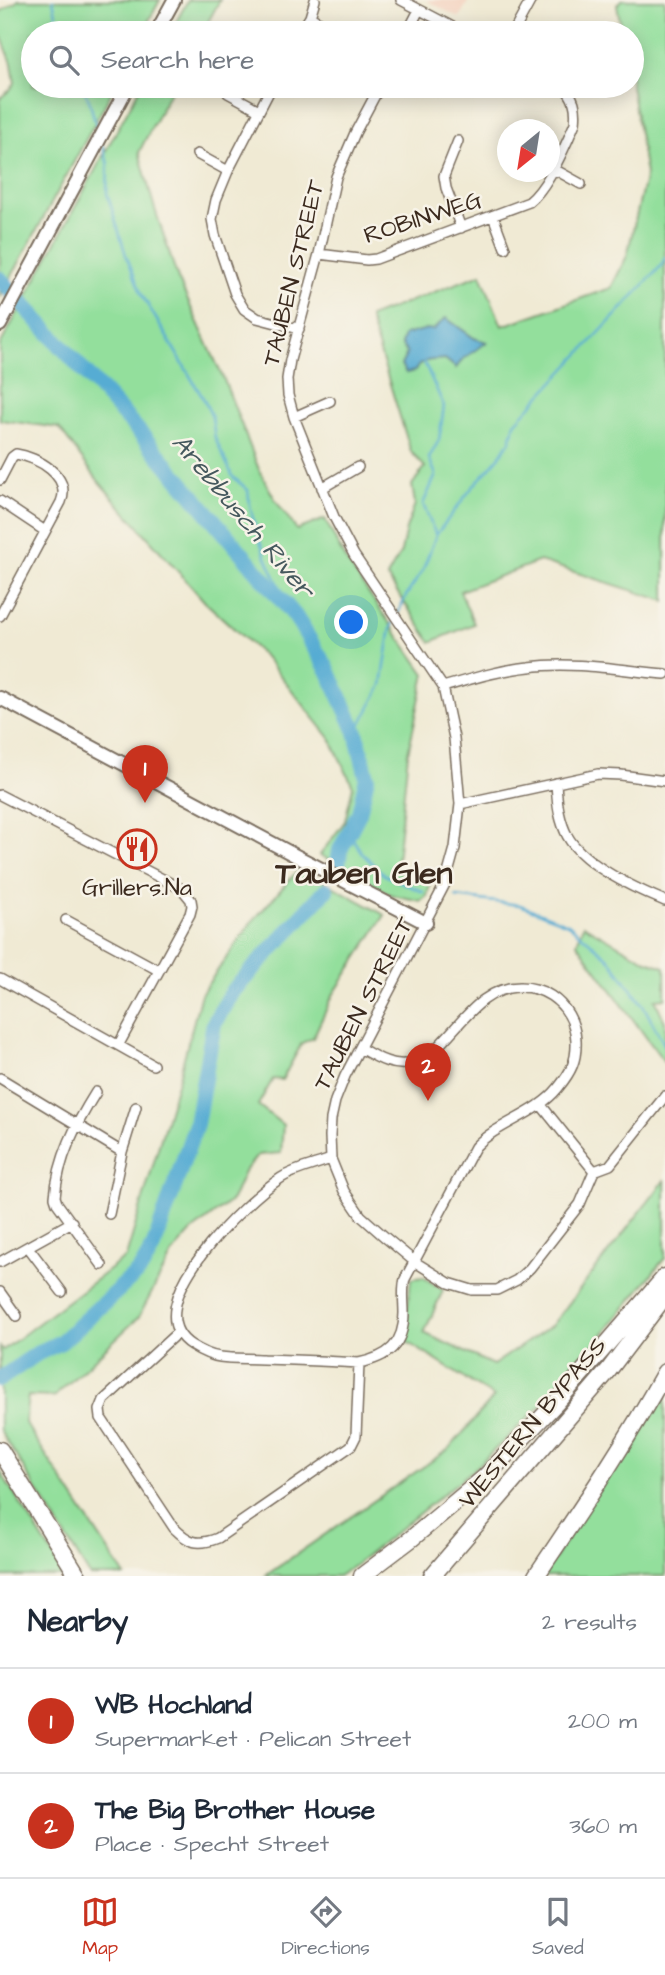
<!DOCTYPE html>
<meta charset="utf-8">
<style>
body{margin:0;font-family:"Architects Daughter",sans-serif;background:#f2f2f3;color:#1f2937}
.compass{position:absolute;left:497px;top:119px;width:63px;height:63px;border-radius:50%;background:#fff;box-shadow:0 4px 18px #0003;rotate:210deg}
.you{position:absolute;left:352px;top:623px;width:24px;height:24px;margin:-18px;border:5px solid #fff;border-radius:50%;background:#1a73e8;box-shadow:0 0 0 10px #1a73e833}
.badge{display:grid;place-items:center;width:46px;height:46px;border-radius:50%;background:#c8321e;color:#fff;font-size:23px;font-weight:700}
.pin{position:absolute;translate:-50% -58px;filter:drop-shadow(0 2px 4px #0008)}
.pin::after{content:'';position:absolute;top:37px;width:24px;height:21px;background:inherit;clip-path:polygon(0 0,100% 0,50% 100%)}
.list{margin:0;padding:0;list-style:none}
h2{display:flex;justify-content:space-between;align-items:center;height:91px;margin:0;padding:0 28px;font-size:30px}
h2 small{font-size:23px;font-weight:400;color:#747a83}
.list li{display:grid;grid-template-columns:46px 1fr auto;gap:21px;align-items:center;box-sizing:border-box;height:105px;padding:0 28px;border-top:2px solid #e0e1e3}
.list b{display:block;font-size:26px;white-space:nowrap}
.list p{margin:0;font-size:23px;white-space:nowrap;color:#747a83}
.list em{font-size:23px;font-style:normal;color:#747a83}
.icon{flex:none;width:38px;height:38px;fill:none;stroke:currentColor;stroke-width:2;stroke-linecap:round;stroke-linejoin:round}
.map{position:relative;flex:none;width:665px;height:1576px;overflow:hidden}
.search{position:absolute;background:#fff;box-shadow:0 4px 18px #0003;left:21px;right:21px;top:21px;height:77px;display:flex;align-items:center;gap:18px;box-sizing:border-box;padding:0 24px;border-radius:38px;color:#747a83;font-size:26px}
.sheet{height:301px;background:#fff}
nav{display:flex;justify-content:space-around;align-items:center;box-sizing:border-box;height:98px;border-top:2px solid #e0e1e3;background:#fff;font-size:19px;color:#747a83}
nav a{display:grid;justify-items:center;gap:4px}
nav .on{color:#c8321e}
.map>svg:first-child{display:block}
.built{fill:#f4d3c0}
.green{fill:#93df9c;stroke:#67845d;stroke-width:2}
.water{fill:#57acd3;stroke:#496b78;stroke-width:2}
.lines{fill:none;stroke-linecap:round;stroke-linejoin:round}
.stream{stroke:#57acd3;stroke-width:2.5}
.river{stroke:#57acd3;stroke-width:16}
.street-casing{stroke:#7a6d5e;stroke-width:12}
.secondary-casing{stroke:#7a6d5e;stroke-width:16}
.highway-casing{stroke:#7a6d5e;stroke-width:19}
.street{stroke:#fff;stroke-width:9}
.secondary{stroke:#fff;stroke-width:12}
.highway{stroke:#fff;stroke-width:16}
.labels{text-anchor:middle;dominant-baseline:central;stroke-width:5;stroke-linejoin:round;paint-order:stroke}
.street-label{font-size:24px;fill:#3b2a1e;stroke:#f7f3e8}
.poi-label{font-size:24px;fill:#3b2a1e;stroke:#f7f3e8}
.water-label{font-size:26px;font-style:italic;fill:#45585d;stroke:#f7f3e8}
.district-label{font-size:32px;font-weight:bold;fill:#3b2a1e;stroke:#f7f3e8}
</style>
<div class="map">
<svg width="665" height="1576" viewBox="0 0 665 1576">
<rect width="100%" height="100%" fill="#f7f3e8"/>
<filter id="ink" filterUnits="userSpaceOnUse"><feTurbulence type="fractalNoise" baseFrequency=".0143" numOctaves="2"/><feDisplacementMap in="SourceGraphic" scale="14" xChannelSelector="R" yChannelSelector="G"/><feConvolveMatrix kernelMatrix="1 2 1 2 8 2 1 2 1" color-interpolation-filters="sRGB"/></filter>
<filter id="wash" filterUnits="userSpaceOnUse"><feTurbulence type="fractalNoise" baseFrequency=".00686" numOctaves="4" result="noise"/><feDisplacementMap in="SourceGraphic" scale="28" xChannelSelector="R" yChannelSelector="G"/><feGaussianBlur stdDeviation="1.57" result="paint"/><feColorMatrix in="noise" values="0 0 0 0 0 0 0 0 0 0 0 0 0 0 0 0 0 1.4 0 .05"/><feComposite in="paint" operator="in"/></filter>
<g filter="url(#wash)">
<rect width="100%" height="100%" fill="#f0ead4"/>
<path class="built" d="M426 0H469L459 18Z"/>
<path class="green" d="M19 0H160L142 33H33V86H115L0 298V98L10 90 15 83 12 63 0 33V12Z
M188 0H220L202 33H170Z
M621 0H665V601L540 561 460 591 474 624 431 642 387 577 401 552 406 529 415 504 412 485 425 467 411 452 369 317 481 274 502 326 611 288 627 256 646 174 631 86 632 33H622L617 5Z
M141 86H173L139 152 154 206 178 279 224 380 260 472 276 501 297 530 325 519 345 559 425 674 408 753 396 871 426 879 430 885 427 896 421 901 392 895 320 855 345 821 353 786 330 738 266 658 205 602 100 483 59 428 0 420V345Z
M300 868 385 915 333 995 313 1038 302 1043 282 1080 273 1079 258 1105 283 1125 281 1153 258 1155 244 1172 232 1200 191 1232 173 1252 139 1317 54 1397 28 1396 25 1423 125 1576H90L0 1430V1347L3 1350 126 1257 179 1077 201 994 251 923Z
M583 925 647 961 665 967V998L655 999 665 1022V1063L577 943Z
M665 1180V1258L601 1337 546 1401 473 1470 354 1566 338 1576H265L449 1449 494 1397 404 1340 411 1279 423 1277 443 1290 424 1333 493 1365 552 1325Z
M665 1385V1576H543Z
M0 1471 66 1576H0Z"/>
<path class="water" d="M446 318 474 338 487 342 463 359 456 368 445 359C432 361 421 358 415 371L406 373 401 365 407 353 401 344 404 335 427 329 433 330Z"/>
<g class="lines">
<path class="stream" d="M53 0 60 33
M82 86 89 100 98 132
M102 145 108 164 107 193 126 255 142 295 203 398 212 417 215 438 233 477 248 490C252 535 274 576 295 616
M424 362 444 406 439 440 429 458 436 475 423 504 435 533
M397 615 406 596 423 570 436 535 471 489 500 456 510 441 515 423 642 287 661 266 665 258
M356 732 382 685 391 627 394 621
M349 833 362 853 383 874 423 892
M456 897 520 905 568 924 608 957 643 1005 665 1046"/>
<path class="river" d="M0 279 135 427 295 616 328 670 356 732 367 777 359 813 340 850 338 864
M0 1379 38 1353 61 1342 140 1270 153 1248 196 1124 214 1023 232 992 326 890"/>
</g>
</g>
<g filter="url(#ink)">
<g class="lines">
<g class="street-casing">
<path id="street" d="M401 0 464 33
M310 17 340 33
M300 33 310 17 315 0
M407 33 419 10
M513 33 531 0
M272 86 228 171 216 200 212 219 215 235 235 294 244 309 257 318 299 329
M380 86 355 133 336 177 319 254 290 360 287 379 288 395 294 417 334 517 354 555 443 687 454 738 460 804 455 848 445 884 345 1076 335 1101 331 1119 330 1136 331 1159 344 1191 361 1216 386 1238 415 1262 449 1283 472 1290H497L517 1280 530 1268 580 1204 594 1171
M228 93 259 110
M458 141 444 176 446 188 461 228
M197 154 228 171
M552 168 581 184
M493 216 505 248
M319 254 367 260 376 259 529 202C547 188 566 145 575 123 577 107 574 97 563 86
M294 417 330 401
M0 480 12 457 16 454C37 457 72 476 61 502L0 616
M322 488 358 467
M0 501 45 531
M443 687C471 679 500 670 529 667 573 661 620 670 665 674
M556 783C557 799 558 815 565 831 578 863 634 888 665 901
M0 795 182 889 191 900 192 906 190 914 119 1044
M460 804 598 774 621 775 665 781
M66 920 158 970
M0 979 153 1065
M0 1078 122 1152
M96 1092C76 1124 58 1158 55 1197L57 1203 102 1265
M541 1105 594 1171
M331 1159C315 1165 295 1169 281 1178 248 1199 132 1307 191 1345 199 1350 211 1356 220 1357 234 1359 249 1358 263 1359 295 1360 327 1361 359 1363 388 1357 404 1345 404 1313 404 1301 402 1290 405 1279L475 1147C499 1122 536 1115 558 1088 571 1072 577 1061 576 1040 575 1022 566 1006 551 996 542 990 531 987 520 987 486 987 466 1017 444 1040 436 1049 427 1059 415 1062 395 1069 377 1058 360 1048
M594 1171 610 1165 665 1096
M109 1214 122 1152 136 1107
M28 1247 62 1292
M0 1262 72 1222
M0 1292 17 1316
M178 1332 104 1400 100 1410 101 1418 174 1528C189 1543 198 1546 218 1538L351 1446 356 1436 359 1363"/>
</g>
<g class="secondary-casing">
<path id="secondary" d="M156 33 174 0
M0 325 128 86
M0 698 300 858 426 923"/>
</g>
<g class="highway-casing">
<path id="highway" d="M0 1450 78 1576
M362 1576 411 1539 484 1478 556 1403 665 1277
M432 1576 608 1371 665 1296
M536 1576C581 1509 626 1443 665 1372"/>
</g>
<use href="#street" class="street"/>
<use href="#secondary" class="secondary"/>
<use href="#highway" class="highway"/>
</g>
</g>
<defs>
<g id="restaurant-ring" transform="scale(2.0125)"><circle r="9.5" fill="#f7f3e8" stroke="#c8321e" stroke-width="1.5"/><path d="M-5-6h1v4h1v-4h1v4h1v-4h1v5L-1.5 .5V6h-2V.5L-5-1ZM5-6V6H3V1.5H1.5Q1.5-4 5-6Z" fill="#c8321e"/></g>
</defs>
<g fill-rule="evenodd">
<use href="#restaurant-ring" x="137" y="849"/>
</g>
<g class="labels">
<g class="street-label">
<text transform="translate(423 218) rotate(-18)">ROBINWEG</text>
<text transform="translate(294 273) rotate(-76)">TAUBEN STREET</text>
<text transform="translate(364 1004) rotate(-63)">TAUBEN STREET</text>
<text transform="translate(533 1423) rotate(-50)">WESTERN BYPASS</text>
</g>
<g class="poi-label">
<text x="137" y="888">Grillers.Na</text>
</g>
<g class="water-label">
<text transform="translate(243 516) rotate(50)">Arebbusch River</text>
</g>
<g class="district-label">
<text x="364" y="873">Tauben Glen</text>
</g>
</g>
</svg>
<svg class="compass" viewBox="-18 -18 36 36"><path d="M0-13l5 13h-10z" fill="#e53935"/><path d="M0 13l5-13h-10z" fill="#747a83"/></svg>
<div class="you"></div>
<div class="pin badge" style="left:145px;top:803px">1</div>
<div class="pin badge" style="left:428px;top:1101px">2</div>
<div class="search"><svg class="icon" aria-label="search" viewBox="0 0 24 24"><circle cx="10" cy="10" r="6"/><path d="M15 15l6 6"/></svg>Search here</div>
</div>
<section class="sheet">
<h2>Nearby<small>2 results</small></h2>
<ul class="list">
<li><span class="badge">1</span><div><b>WB Hochland</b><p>Supermarket · Pelican Street</p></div><em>200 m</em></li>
<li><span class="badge">2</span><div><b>The Big Brother House</b><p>Place · Specht Street</p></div><em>360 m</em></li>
</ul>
</section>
<nav>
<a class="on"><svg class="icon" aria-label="map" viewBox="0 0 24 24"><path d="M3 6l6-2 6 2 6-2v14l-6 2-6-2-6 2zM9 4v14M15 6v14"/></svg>Map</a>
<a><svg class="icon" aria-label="directions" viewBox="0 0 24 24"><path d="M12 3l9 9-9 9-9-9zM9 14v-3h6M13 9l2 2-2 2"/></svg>Directions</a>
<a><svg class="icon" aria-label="saved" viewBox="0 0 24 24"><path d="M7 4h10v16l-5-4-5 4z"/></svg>Saved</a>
</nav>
